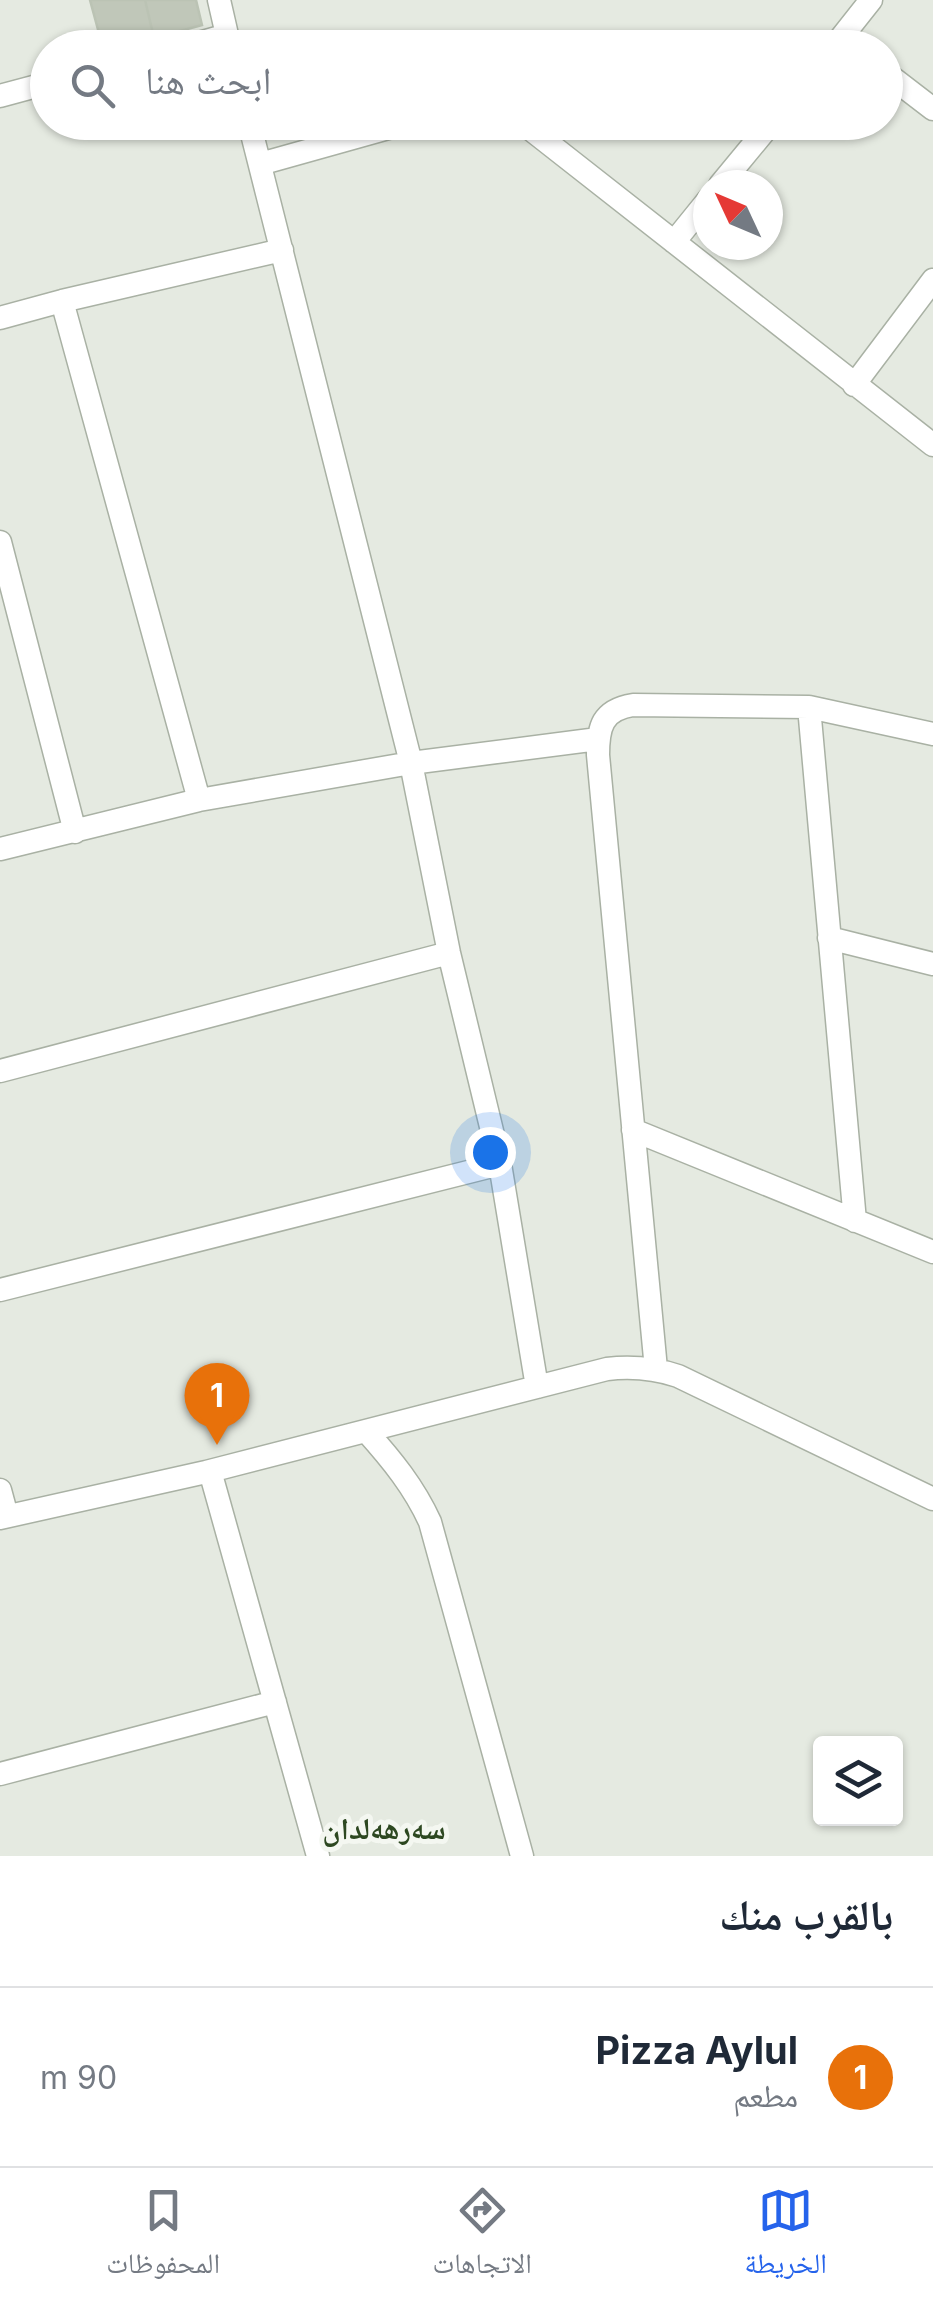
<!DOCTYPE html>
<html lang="ar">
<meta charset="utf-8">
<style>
body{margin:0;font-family:Inter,"Noto Naskh Arabic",sans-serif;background:#f2f2f3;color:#1f2937;direction:rtl}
.controls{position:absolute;right:30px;bottom:30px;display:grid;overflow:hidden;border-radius:10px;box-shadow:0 2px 8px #0004}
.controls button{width:90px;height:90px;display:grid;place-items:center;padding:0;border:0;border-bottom:2px solid #e0e1e3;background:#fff;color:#1f2937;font:50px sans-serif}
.compass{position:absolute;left:693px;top:170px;width:90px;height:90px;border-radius:50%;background:#fff;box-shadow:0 2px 8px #0004;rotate:314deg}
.you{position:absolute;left:490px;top:1152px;width:35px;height:35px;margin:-25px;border:8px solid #fff;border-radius:50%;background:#1a73e8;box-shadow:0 0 0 15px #1a73e833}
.badge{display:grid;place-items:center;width:65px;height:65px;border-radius:50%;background:#2563eb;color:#fff;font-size:32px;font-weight:700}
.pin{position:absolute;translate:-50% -82px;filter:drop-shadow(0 2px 5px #0008)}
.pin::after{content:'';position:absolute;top:52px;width:35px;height:30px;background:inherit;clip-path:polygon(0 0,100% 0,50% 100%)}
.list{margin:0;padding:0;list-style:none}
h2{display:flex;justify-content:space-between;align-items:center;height:130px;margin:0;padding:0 40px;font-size:42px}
h2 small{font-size:32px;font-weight:400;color:#747a83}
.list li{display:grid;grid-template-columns:65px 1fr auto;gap:30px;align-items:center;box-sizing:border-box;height:180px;padding:0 40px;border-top:2px solid #e0e1e3}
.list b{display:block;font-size:38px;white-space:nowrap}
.list p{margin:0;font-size:32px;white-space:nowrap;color:#747a83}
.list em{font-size:32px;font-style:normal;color:#747a83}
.icon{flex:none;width:55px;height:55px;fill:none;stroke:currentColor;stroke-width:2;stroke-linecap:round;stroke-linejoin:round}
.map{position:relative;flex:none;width:933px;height:1856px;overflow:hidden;direction:ltr}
.search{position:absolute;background:#fff;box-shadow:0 2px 8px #0004;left:30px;right:30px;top:30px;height:110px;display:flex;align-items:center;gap:25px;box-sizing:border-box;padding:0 35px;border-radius:55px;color:#747a83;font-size:38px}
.sheet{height:310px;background:#fff}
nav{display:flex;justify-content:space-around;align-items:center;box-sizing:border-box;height:140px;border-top:2px solid #e0e1e3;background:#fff;font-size:28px;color:#747a83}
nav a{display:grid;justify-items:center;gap:5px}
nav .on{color:#2563eb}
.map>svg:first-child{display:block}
.building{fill:#c0c7b9;stroke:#bbc3b4;stroke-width:2.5}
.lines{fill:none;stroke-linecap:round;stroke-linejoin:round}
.minor-casing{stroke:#a9b1a4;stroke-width:25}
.minor{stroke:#fff;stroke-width:22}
.labels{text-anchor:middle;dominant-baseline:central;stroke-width:10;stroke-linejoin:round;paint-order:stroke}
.neighbourhood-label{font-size:30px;font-weight:bold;fill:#2d4821;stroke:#f4f7f1}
</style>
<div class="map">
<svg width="933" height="1856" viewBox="0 0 933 1856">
<rect width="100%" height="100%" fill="#e5eae1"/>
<path class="building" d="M90 0H145L154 38 119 48H103Z
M145 0H196L202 25 154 38Z"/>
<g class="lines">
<g class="minor-casing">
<path id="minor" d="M219 0 230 48
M181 48 227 35
M833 48 871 0
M886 73 933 109
M0 96 48 83
M249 122 411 763 449 953 500 1164 537 1387
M517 122 529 128 933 445
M260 164 410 122
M720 185 772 122
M674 242 708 200
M62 301 199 800
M0 318 62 301 282 250
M854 385 933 280
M0 542 75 832
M809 707 855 1221
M0 849 199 800 411 763 598 739
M829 938 933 964
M0 1071 449 953
M633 1130 933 1252
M0 1290 500 1164
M656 1369 598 755C598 727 602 710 633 705L809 707 933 734
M366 1431C392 1460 414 1487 430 1522L522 1856
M210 1471 318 1856
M0 1490 7 1516
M0 1518 206 1472 607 1369C633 1366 654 1368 678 1376L933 1499
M0 1774 275 1702"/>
</g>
<use href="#minor" class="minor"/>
</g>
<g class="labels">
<g class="neighbourhood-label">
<text x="384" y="1828">سەرهەلدان</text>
</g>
</g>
</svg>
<div class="controls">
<button><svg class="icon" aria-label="layers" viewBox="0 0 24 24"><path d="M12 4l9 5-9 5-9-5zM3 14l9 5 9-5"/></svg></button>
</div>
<svg class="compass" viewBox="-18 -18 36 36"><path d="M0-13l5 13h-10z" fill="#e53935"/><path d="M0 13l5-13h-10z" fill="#747a83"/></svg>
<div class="you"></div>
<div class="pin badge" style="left:217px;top:1445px;background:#e8710a">1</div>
<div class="search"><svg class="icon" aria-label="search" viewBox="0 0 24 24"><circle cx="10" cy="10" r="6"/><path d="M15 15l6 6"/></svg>ابحث هنا</div>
</div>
<section class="sheet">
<h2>بالقرب منك<small></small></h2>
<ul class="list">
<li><span class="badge" style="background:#e8710a">1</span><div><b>Pizza Aylul</b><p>مطعم</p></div><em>90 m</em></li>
</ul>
</section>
<nav>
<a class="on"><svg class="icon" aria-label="map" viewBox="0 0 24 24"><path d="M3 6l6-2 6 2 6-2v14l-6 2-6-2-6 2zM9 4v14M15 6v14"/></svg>الخريطة</a>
<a><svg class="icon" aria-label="directions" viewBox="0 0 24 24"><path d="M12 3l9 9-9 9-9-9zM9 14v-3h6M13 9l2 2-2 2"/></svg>الاتجاهات</a>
<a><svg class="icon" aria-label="saved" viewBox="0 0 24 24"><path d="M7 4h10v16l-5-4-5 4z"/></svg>المحفوظات</a>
</nav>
